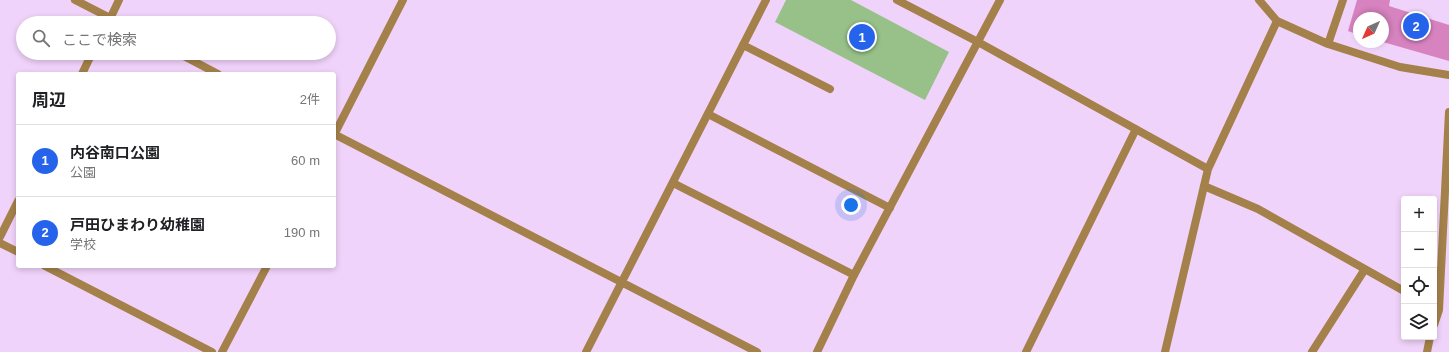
<!DOCTYPE html>
<html lang="ja">
<meta charset="utf-8">
<style>
body{margin:0;font-family:Arial,"Noto Sans JP",sans-serif;background:#f6f6f6;color:#202124}
.controls{position:absolute;right:12px;bottom:12px;display:grid;overflow:hidden;border-radius:4px;box-shadow:0 2px 6px #0003}
.controls button{width:36px;height:36px;display:grid;place-items:center;padding:0;border:0;border-bottom:1px solid #e0e0e0;background:#fff;color:#202124;font:20px sans-serif}
.compass{position:absolute;left:1353px;top:12px;width:36px;height:36px;border-radius:50%;background:#fff;box-shadow:0 2px 6px #0003;rotate:225deg}
.you{position:absolute;left:851px;top:205px;width:14px;height:14px;margin:-10px;border:3px solid #fff;border-radius:50%;background:#1a73e8;box-shadow:0 0 0 6px #1a73e833}
.badge{display:grid;place-items:center;width:26px;height:26px;border-radius:50%;background:#2563eb;color:#fff;font-size:13px;font-weight:700}
.pin{position:absolute;translate:-50% -50%;border:2px solid #fff;box-shadow:0 1px 4px #0006}
.list{margin:0;padding:0;list-style:none}
h2{display:flex;justify-content:space-between;align-items:center;height:52px;margin:0;padding:0 16px;font-size:17px}
h2 small{font-size:13px;font-weight:400;color:#757577}
.list li{display:grid;grid-template-columns:26px 1fr auto;gap:12px;align-items:center;box-sizing:border-box;height:72px;padding:0 16px;border-top:1px solid #e0e0e0}
.list b{display:block;font-size:15px;white-space:nowrap}
.list p{margin:0;font-size:13px;white-space:nowrap;color:#757577}
.list em{font-size:13px;font-style:normal;color:#757577}
.icon{flex:none;width:22px;height:22px;fill:none;stroke:currentColor;stroke-width:2;stroke-linecap:round;stroke-linejoin:round}
.map{position:relative;flex:none;width:1449px;height:352px;overflow:hidden}
.search{position:absolute;background:#fff;box-shadow:0 2px 6px #0003;left:16px;top:16px;width:320px;height:44px;display:flex;align-items:center;gap:10px;box-sizing:border-box;padding:0 14px;border-radius:22px;color:#757577;font-size:15px}
.panel{position:absolute;background:#fff;box-shadow:0 2px 6px #0003;left:16px;top:72px;width:320px;height:196px;border-radius:4px}
.map>svg:first-child{display:block}
.green{fill:#97c189}
.building{fill:#d783bf}
.lines{fill:none;stroke-linecap:round;stroke-linejoin:round}
.service{stroke:#a4814a;stroke-width:8}
.minor{stroke:#a4814a;stroke-width:8}
</style>
<div class="map">
<svg width="1449" height="352" viewBox="0 0 1449 352">
<rect width="100%" height="100%" fill="#f0d3fa"/>
<path class="green" d="M786 0H851L949 52 925 100 775 22Z"/>
<path class="building" d="M1357 0H1390L1389 6 1449 25V61L1383 42V18H1359V35L1348 31Z"/>
<g class="lines">
<path class="service" d="M743 45 830 89
M708 114 890 208
M673 183 854 275
M1204 186 1258 209 1404 291
M1434 325 1439 310 1449 112
M1312 352 1365 269
M1427 352 1430 337"/>
<path class="minor" d="M75 0 120 23
M897 0 978 42 1208 169
M1259 0 1277 21 1328 44 1400 67 1449 75
M108 23 119 0
M1328 44 1343 0
M178 53 218 74
M82 74 92 53
M334 134 757 352
M334 135 403 0
M0 237 18 201
M0 243 18 252
M45 266 212 352
M222 352 267 266
M586 352 766 0
M817 352 854 275 1000 0
M1026 352 1136 129
M1165 352 1208 169 1277 21"/>
</g>
</svg>
<div class="controls">
<button>+</button>
<button>−</button>
<button><svg class="icon" aria-label="locate" viewBox="0 0 24 24"><circle cx="12" cy="12" r="6"/><path d="M12 2v4M12 18v4M2 12h4M18 12h4"/></svg></button>
<button><svg class="icon" aria-label="layers" viewBox="0 0 24 24"><path d="M12 4l9 5-9 5-9-5zM3 14l9 5 9-5"/></svg></button>
</div>
<svg class="compass" viewBox="-18 -18 36 36"><path d="M0-13l5 13h-10z" fill="#e53935"/><path d="M0 13l5-13h-10z" fill="#757577"/></svg>
<div class="you"></div>
<div class="pin badge" style="left:862px;top:37px">1</div>
<div class="pin badge" style="left:1416px;top:26px">2</div>
<div class="search"><svg class="icon" aria-label="search" viewBox="0 0 24 24"><circle cx="10" cy="10" r="6"/><path d="M15 15l6 6"/></svg>ここで検索</div>
<section class="panel">
<h2>周辺<small>2件</small></h2>
<ul class="list">
<li><span class="badge">1</span><div><b>内谷南口公園</b><p>公園</p></div><em>60 m</em></li>
<li><span class="badge">2</span><div><b>戸田ひまわり幼稚園</b><p>学校</p></div><em>190 m</em></li>
</ul>
</section>
</div>
